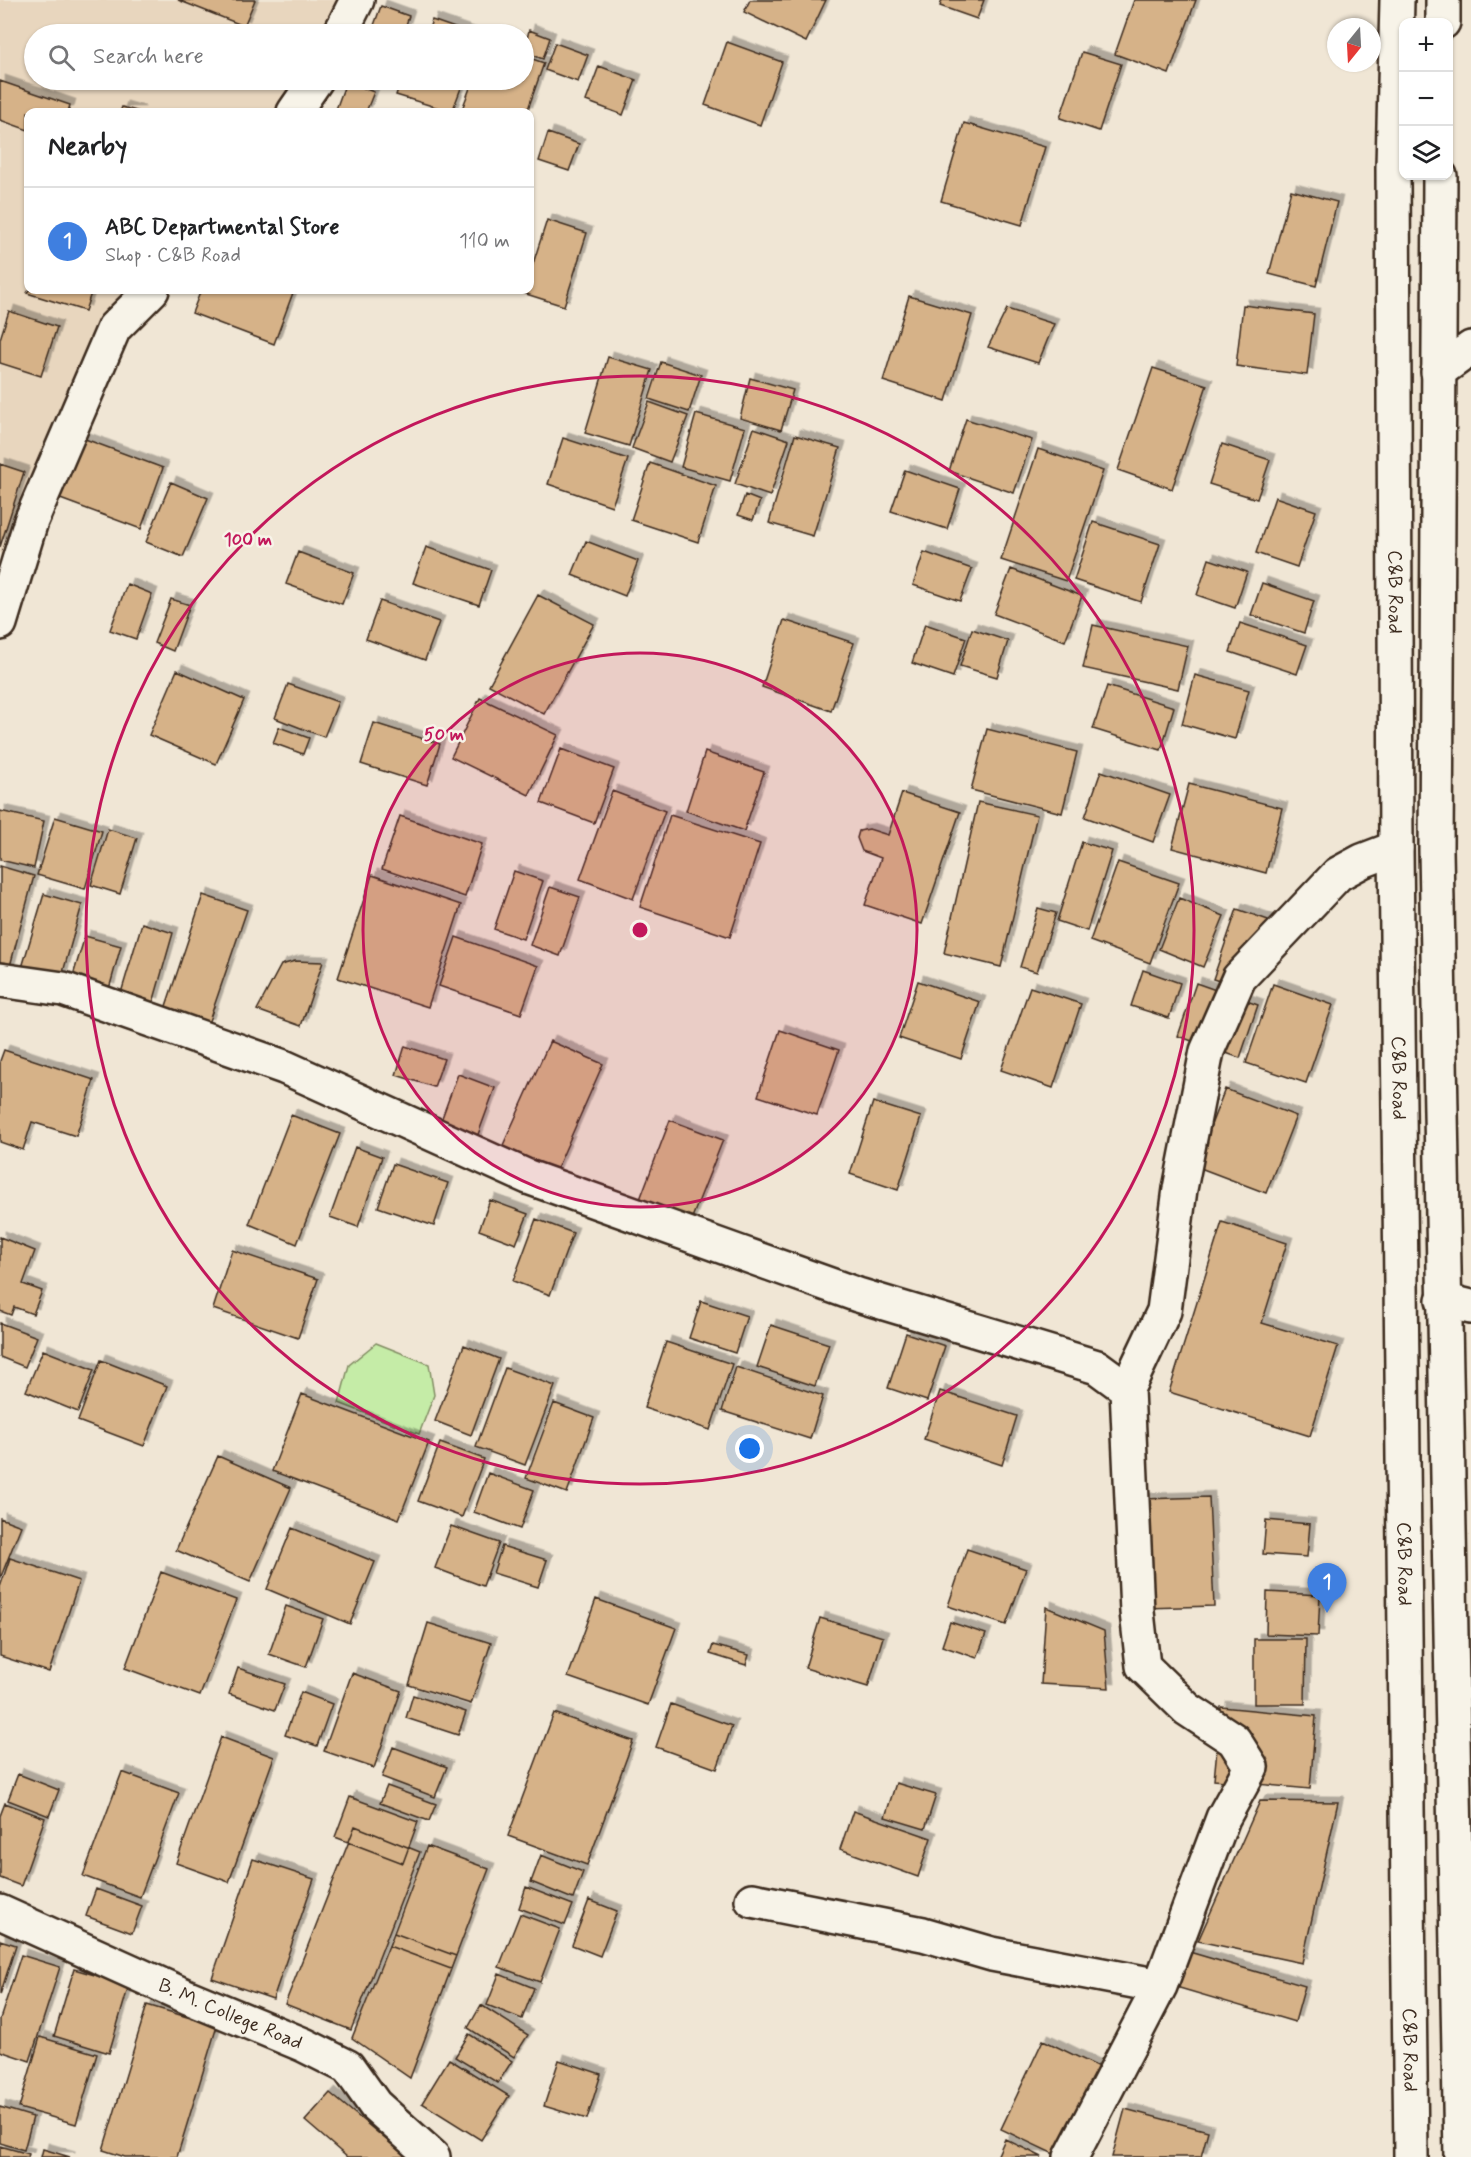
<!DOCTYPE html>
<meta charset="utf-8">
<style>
body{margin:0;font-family:Mynerve,sans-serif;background:#f2f2f2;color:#202124}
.controls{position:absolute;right:18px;top:18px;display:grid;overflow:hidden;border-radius:12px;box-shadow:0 2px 4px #0004}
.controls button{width:54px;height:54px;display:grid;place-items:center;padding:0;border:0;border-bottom:2px solid #e0e0e0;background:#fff;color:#202124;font:30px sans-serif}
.compass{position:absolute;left:1327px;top:18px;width:54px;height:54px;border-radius:50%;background:#fff;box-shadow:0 2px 4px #0004;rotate:198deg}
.you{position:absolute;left:750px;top:1449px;width:21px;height:21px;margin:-15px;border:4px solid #fff;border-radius:50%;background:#1a73e8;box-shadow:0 0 0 9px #1a73e833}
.badge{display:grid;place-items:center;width:39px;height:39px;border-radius:50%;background:#111827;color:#fff;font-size:20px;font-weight:700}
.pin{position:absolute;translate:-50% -50px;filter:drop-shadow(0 2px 3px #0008)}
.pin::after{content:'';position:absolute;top:32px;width:21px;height:18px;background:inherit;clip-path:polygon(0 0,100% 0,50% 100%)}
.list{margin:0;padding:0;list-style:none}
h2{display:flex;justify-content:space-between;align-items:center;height:78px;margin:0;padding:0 24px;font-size:26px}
h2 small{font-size:20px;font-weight:400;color:#757577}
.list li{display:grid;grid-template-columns:39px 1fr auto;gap:18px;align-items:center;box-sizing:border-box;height:108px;padding:0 24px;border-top:2px solid #e0e0e0}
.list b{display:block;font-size:22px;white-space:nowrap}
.list p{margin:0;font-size:20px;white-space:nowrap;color:#757577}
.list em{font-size:20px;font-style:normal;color:#757577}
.icon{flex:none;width:33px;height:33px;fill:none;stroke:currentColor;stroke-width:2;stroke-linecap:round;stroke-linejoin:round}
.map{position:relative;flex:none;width:1471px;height:2157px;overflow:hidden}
.search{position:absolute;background:#fff;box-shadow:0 2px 4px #0004;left:24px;top:24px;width:510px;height:66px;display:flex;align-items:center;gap:15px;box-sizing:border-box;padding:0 21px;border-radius:33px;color:#757577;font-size:22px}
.panel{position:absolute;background:#fff;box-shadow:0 2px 4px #0004;left:24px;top:108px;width:510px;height:186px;border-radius:12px}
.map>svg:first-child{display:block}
.built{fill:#e8d6be}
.green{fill:#c5eca7;stroke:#808b62;stroke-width:1.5}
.building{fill:#d6b288;stroke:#3b2a1e;stroke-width:1.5;filter:url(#shadow)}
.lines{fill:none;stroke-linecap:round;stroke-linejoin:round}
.street-casing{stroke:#3b2a1e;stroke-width:38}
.primary-casing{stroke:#3b2a1e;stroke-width:38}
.highway-casing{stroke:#3b2a1e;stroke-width:38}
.street{stroke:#f7f3e8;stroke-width:33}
.primary{stroke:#f7f3e8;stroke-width:33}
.highway{stroke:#f7f3e8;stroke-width:33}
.ring{fill:none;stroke:#c2185b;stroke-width:3}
.labels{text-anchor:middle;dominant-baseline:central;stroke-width:5;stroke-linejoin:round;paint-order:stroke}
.street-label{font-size:20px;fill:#3b2a1e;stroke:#f7f3e8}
.centre{fill:#c2185b;stroke:#f7f3e8;stroke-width:3}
.ring-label{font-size:18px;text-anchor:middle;font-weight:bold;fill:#c2185b;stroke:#f7f3e8;stroke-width:5;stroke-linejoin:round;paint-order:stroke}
</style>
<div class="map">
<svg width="1471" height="2157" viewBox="0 0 1471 2157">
<defs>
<filter id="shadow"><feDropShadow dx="5.5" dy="-5.5" stdDeviation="0" flood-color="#0004"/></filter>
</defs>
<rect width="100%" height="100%" fill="#f0e6d5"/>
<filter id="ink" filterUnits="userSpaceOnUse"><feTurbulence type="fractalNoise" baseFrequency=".0167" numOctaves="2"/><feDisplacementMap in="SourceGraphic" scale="12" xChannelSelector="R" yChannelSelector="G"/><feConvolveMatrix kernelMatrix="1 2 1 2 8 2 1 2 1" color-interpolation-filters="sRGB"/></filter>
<g filter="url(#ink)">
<path class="built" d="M0 0H347L329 34H34V80H304L282 112H28V290H134L0 593Z"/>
<path class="green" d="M376 1343 429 1364 434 1395 419 1434 339 1403 349 1365Z"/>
<path class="building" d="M178 0H255L244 26Z
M750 0H826L806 42 744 12Z
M942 0H984L977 19 940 6Z
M1134 0H1196L1169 74 1115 54Z
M381 6 409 16 403 34H391L373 28Z
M432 20 472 34H427Z
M529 30 550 38 543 59 524 52Z
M727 42 782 62 760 125 705 105Z
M555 43 588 55 578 82 545 70Z
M1082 52 1121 64 1099 131 1060 118Z
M524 56 544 63 527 112H461L473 80H524Z
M599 66 636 80 623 115 586 101Z
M401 80H464L452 112 396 95Z
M0 81 70 105 68 112H28V130L0 120Z
M346 82 374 92 366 112H335Z
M122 107 140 112H120Z
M964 123 1045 147 1022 225 941 201Z
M548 133 579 144 569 171 539 161Z
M1291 190 1337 202 1316 286 1269 274Z
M547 220 587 233 564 306 523 293 524 290H530V273Z
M29 290H92L85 311 27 293Z
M201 290H294L274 344 192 313Z
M909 296 972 315 946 401 883 381Z
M1243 305 1314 314 1307 375 1236 366Z
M1007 309 1054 324 1038 363 988 347Z
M9 311 57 327 41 376 0 363V339Z
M608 357 652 370 629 446 585 433Z
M661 362 701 375 689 412 649 399Z
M1153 368 1207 385 1172 489 1118 470Z
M750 378 793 390 781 430 740 418Z
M649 402 688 416 670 462 632 448Z
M696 414 745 428 730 481 681 467Z
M966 419 1032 440 1014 493 949 471Z
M754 428 789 440 770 496 735 484Z
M795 435 840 448 813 536 769 523Z
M77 436 163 468 141 529 55 497Z
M563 438 628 459 612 506 548 484Z
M1222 444 1270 460 1257 499 1209 484Z
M1038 449 1103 471 1066 581 1001 560Z
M650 463 716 486 698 542 631 520Z
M0 464 24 472 0 547Z
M905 470 960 489 947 529 891 511Z
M171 482 208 498 183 557 146 542Z
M745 495 760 501 753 520 738 515Z
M1275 497 1316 511 1297 567 1256 553Z
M1093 522 1160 544 1141 602 1074 580Z
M586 541 638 561 625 596 572 575Z
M426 547 491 570 479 605 413 583Z
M298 552 354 573 342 604 286 584Z
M924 552 972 569 960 601 913 585Z
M1209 559 1247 572 1235 608 1197 595Z
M1011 569 1082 596 1065 641 994 614Z
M1262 583 1314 601 1304 633 1251 615Z
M127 584 152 594 136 639 110 630Z
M538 595 594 624 544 714 489 685Z
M171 599 190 605 173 651 154 643Z
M380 601 439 622 425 660 366 639Z
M784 620 854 643 831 711 762 687Z
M1240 623 1307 645 1297 674 1230 652Z
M925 624 966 638 953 677 912 663Z
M1093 625 1188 646 1178 689 1083 668Z
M972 629 1008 641 997 677 960 666Z
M177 670 244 700 216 764 149 735Z
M1195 675 1249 690 1235 739 1182 724Z
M288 684 338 702 324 737 275 718Z
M1107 686 1174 707 1161 750 1093 729Z
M480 698 558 735 529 795 451 757Z
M374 723 440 744 427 785 361 764Z
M279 727 309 738 303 754 273 743Z
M987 729 1077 752 1062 813 971 790Z
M561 749 614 769 594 823 541 803Z
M705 752 764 772 744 831 686 811Z
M1101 771 1170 795 1153 842 1085 817Z
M1189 784 1282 808 1266 873 1172 848Z
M612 791 665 811 633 899 580 879Z
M902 793 960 812 922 924 865 905 881 858 862 851 857 838 859 831 869 829 888 835Z
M978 802 1037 815 1001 967 944 953Z
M0 811 44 821 34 868 0 860Z
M670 815 760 844 730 937 640 907Z
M400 816 482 844 465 897 382 869Z
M55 817 102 831 85 889 37 875Z
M108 829 137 838 120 894 91 885Z
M1082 842 1112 851 1087 931 1057 921Z
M1118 862 1179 883 1150 963 1090 941Z
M0 866 34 876 9 970 0 968Z
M514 871 543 881 523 939 494 929Z
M372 875 461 905 428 1007 338 978Z
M550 887 580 897 560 956 530 945Z
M44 894 82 905 60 983 21 971Z
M203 895 247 910 208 1024 165 1009Z
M1179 898 1224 916 1203 967 1159 949Z
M1038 908 1056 913 1037 972 1020 967Z
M1237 909 1271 921 1247 990 1213 979Z
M142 923 173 933 153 1003 121 993Z
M85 936 121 946 109 989 72 979Z
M456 937 538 966 521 1014 439 986Z
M295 961 323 962 301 1026 257 1010 281 965Z
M1143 970 1180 983 1169 1018 1131 1006Z
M918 981 980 1002 961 1059 899 1038Z
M1196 983 1258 1005 1240 1058 1178 1036Z
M1273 984 1333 1005 1306 1083 1246 1063Z
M1030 987 1081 1004 1053 1088 1001 1070Z
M780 1030 839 1050 817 1115 758 1096Z
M550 1041 603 1064 548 1189 494 1165Z
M405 1046 444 1059 434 1087 396 1075Z
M4 1050 94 1080 76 1136 32 1122 23 1150 0 1142V1061Z
M458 1074 495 1088 476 1140 439 1126Z
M1225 1089 1296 1116 1266 1193 1195 1166Z
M873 1102 921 1117 898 1190 850 1174Z
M291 1115 340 1134 297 1244 249 1224Z
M670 1120 723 1140 682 1243 631 1223Z
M355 1147 382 1157 358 1227 330 1217Z
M393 1164 448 1183 434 1226 378 1207Z
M490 1200 528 1214 516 1244 479 1230Z
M536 1219 573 1233 550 1295 513 1281Z
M1222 1222 1287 1243 1262 1323 1338 1346 1310 1436 1169 1392Z
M0 1237 35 1251 23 1284 42 1291 33 1314 14 1307 11 1315 0 1311Z
M232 1250 318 1279 298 1338 213 1309Z
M701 1301 747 1316 735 1353 689 1338Z
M0 1323 37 1337 25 1367 0 1357Z
M771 1325 829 1344 815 1386 757 1367Z
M906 1333 945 1346 927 1401 888 1388Z
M666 1342 732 1364 710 1430 644 1408Z
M464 1345 499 1359 471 1435 435 1421Z
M43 1350 94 1370 78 1412 26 1391Z
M101 1360 167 1386 144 1446 78 1421Z
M736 1367 823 1396 810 1439 722 1411Z
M505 1368 555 1386 525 1465 476 1447Z
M940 1391 1017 1416 1002 1465 924 1439Z
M302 1394 429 1442 399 1519 272 1471Z
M554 1403 594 1418 567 1493 526 1478Z
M440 1443 484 1459 462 1517 418 1501Z
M218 1456 291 1488 250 1582 176 1550Z
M488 1473 534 1490 520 1529 474 1512Z
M1209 1497 1214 1606 1146 1608 1142 1499Z
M0 1518 21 1526 0 1579Z
M1266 1520 1310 1524 1307 1557 1263 1554Z
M451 1526 499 1543 483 1586 435 1568Z
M292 1528 375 1562 350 1624 267 1589Z
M502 1546 547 1560 538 1587 493 1573Z
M967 1549 1026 1569 1006 1625 948 1606Z
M10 1558 79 1581 49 1672 0 1656V1587Z
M161 1572 236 1600 200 1696 125 1668Z
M1267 1592 1320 1595 1318 1636 1266 1634Z
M596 1599 676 1628 648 1705 568 1677Z
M286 1606 323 1619 306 1667 269 1654Z
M1046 1607 1104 1631 1109 1688 1041 1684Z
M820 1618 883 1637 868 1687 805 1668Z
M950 1622 986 1634 977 1658 942 1646Z
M428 1623 491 1643 471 1704 409 1685Z
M1254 1639H1306L1305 1704H1254Z
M713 1645 749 1655 746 1665 710 1654Z
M238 1668 285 1684 275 1710 229 1694Z
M352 1673 401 1691 374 1768 324 1751Z
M301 1692 332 1704 317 1746 285 1735Z
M413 1695 466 1712 458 1735 406 1718Z
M671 1704 732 1726 717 1769 656 1747Z
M1221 1707 1316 1716 1310 1789 1214 1780Z
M554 1713 633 1741 587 1865 508 1836Z
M221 1737 274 1757 229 1882 176 1863Z
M393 1747 447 1767 435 1797 382 1777Z
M122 1772 179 1793 140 1897 83 1876Z
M18 1774 59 1790 49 1816 8 1800Z
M896 1783 936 1795 925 1829 885 1817Z
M387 1786 436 1804 429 1821 380 1803Z
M350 1797 418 1822 403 1863 335 1837Z
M1260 1801 1338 1802 1302 1963 1198 1941Z
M5 1803 45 1818 21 1886 0 1878V1816Z
M853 1811 931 1838 918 1877 840 1849Z
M355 1826 420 1852 351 2030 285 2004Z
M427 1846 489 1869 451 1969 389 1946Z
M541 1855 583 1872 573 1899 531 1882Z
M253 1859 314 1879 273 1999 212 1978Z
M526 1887 573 1905 565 1925 519 1908Z
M96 1889 142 1906 132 1933 86 1916Z
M589 1900 617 1911 600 1956 572 1945Z
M520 1914 560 1929 540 1982 499 1967Z
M394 1933 456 1956 410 2078 352 2038Z
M0 1940 16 1945 0 1995Z
M1186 1951 1305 1986 1295 2022 1176 1987Z
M21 1955 60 1967 30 2061 0 2051V2019Z
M74 1969 129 1985 109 2053 54 2036Z
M499 1974 534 1988 522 2019 487 2005Z
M147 2005 217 2026 177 2157H125L103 2150Z
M481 2005 528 2035 514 2057 468 2028Z
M469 2034 512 2061 498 2083 455 2057Z
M40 2037 97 2054 76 2124 19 2108Z
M1043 2040 1107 2071 1060 2157 1001 2129Z
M449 2059 509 2096 481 2140 422 2103Z
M559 2060 601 2074 587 2119 544 2106Z
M330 2093 407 2157H347L305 2121Z
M0 2107 33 2117 24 2150 0 2143Z
M1125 2109 1208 2131 1201 2157H1112Z
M1005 2139 1042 2157H997Z
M0 2146 29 2154 28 2157H0Z
M43 2149 70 2157H41Z"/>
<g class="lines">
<g class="street-casing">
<path id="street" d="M340 34 357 0
M294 112 316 80
M1438 372 1471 348
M0 623 31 521 114 328 152 290
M0 980 63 989 284 1067 528 1177 858 1295 1097 1367 1127 1389 1137 1612 1143 1666 1187 1709 1234 1740 1251 1767 1223 1818 1160 1986 1071 2157
M1443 1300 1471 1307
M1127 1389 1164 1311 1180 1189 1207 1051 1239 978 1338 874 1362 861 1396 848
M752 1900 923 1934 992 1954 1160 1986"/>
</g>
<g class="primary-casing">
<g id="primary">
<path id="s1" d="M0 1912 188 1997 304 2045 348 2067 375 2105 433 2157"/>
</g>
</g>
<g class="highway-casing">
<g id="highway">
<path id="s2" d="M1397 0 1393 167 1396 848 1411 2157"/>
<path d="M1443 22V0"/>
<path d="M1440 176 1436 850 1461 2157"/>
</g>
</g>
<use href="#street" class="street"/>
<use href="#primary" class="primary"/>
<use href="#highway" class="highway"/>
</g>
</g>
<circle cx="640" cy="930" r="277" fill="#c2185b" fill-opacity=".12"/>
<g class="ring">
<circle cx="640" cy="930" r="277"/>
<circle cx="640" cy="930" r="554"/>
</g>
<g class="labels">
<g class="street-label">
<text stroke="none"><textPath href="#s2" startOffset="592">C&amp;B Road</textPath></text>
<text stroke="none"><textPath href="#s2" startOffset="1078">C&amp;B Road</textPath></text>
<text stroke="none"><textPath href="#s2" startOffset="1564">C&amp;B Road</textPath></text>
<text stroke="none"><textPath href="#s1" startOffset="252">B. M. College Road</textPath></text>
<text stroke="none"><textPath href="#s2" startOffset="2050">C&amp;B Road</textPath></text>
</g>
</g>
<circle cx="640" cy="930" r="9" class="centre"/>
<g class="ring-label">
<text x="248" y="545">100 m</text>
<text x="444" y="740">50 m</text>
</g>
</svg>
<div class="controls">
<button>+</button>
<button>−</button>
<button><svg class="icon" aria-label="layers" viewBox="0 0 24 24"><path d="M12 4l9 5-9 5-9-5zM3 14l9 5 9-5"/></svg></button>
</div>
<svg class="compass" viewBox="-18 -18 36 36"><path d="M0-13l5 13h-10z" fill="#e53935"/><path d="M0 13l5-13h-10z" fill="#757577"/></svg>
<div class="you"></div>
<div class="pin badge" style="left:1327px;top:1613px;background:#3f7fe0">1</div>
<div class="search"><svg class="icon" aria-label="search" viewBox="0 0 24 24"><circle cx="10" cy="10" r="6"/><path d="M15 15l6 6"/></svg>Search here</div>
<section class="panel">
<h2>Nearby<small></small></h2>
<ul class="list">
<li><span class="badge" style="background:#3f7fe0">1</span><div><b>ABC Departmental Store</b><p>Shop · C&amp;B Road</p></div><em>110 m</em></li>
</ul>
</section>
</div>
